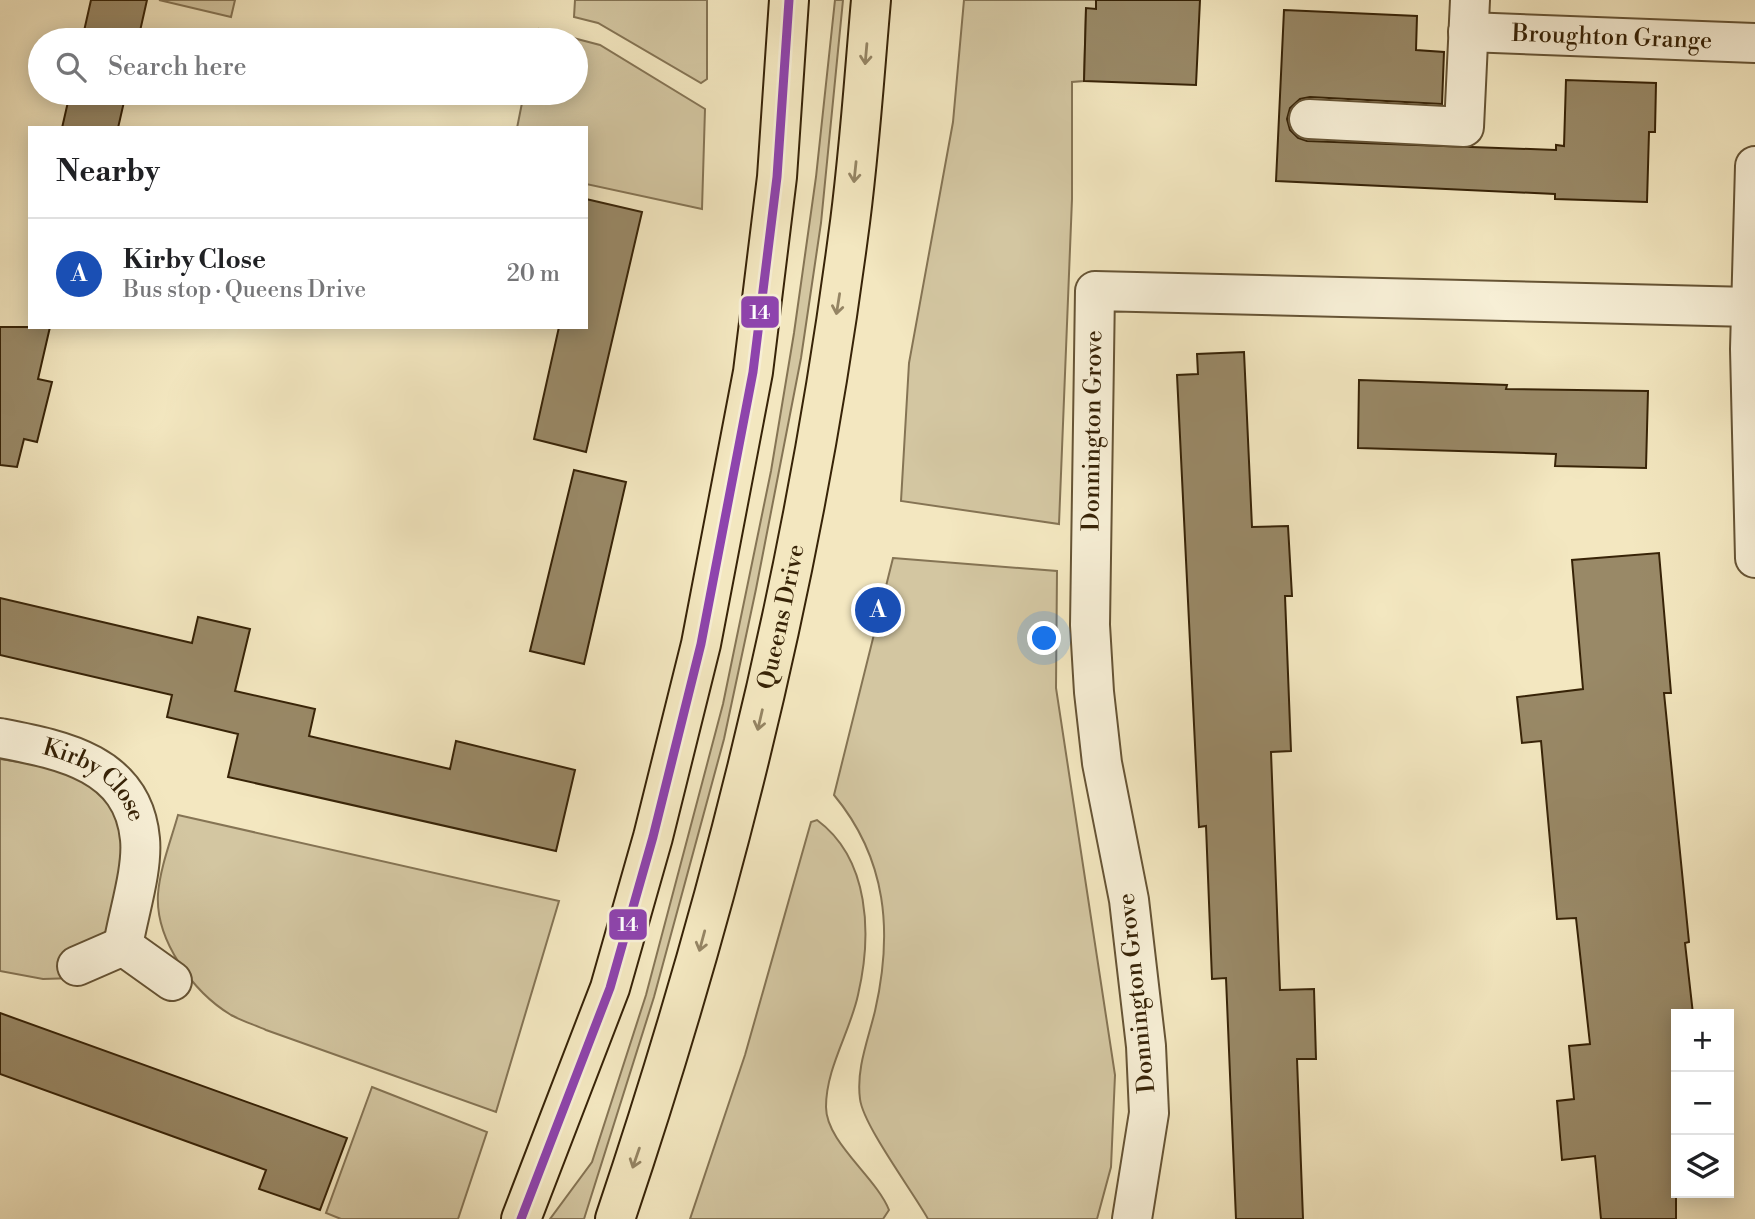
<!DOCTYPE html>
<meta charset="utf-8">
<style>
body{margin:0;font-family:"Libre Bodoni",serif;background:#f6f6f6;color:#202124}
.controls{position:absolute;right:21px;bottom:21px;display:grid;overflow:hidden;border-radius:0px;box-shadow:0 4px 18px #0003}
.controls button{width:63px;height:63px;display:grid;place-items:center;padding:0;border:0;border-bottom:2px solid #e0e0e0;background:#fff;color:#202124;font:35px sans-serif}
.you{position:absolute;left:1045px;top:639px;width:24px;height:24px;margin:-18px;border:5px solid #fff;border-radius:50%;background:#1a73e8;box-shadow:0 0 0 10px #1a73e833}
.badge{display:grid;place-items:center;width:46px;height:46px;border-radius:50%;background:#111827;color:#fff;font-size:23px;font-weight:700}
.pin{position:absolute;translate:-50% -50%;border:4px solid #fff;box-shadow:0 2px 7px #0006}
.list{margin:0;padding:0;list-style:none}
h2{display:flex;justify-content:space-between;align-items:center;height:91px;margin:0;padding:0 28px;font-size:30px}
h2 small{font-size:23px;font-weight:400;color:#757577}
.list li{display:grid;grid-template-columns:46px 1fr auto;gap:21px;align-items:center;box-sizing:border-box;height:112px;padding:0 28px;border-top:2px solid #e0e0e0}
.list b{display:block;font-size:26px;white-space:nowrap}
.list p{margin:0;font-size:23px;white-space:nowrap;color:#757577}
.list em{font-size:23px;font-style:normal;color:#757577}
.icon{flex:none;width:38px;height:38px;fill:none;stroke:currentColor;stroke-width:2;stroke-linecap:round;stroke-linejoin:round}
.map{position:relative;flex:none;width:1755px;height:1219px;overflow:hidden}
.search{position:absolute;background:#fff;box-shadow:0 4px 18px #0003;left:28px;top:28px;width:560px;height:77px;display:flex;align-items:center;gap:18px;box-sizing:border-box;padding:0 24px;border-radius:38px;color:#757577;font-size:26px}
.panel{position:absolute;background:#fff;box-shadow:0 4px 18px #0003;left:28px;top:126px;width:560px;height:203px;border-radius:0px}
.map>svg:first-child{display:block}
.green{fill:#d3c6a1;stroke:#857454;stroke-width:2}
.building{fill:#998967;stroke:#372307;stroke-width:2}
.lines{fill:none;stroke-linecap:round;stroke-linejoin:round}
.minor-casing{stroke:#665435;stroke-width:42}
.major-casing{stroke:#372307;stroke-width:42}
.minor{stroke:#f7efd6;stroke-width:38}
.major{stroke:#f3e7c0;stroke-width:38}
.bus-1-casing{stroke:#f7efd6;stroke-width:14}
.bus-1{stroke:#8e44ad;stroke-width:9}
.oneway{stroke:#958564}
.labels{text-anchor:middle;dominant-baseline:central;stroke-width:5;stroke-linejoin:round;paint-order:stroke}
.street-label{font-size:24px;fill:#372307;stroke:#f7efd6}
.line-badge{stroke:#f7efd6;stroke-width:2.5}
.badge-label{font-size:19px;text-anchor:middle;font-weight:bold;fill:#fff}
</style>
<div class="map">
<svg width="1755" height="1219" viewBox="0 0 1755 1219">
<rect width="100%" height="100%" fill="#f3e7c0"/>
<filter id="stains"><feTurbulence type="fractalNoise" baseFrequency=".00286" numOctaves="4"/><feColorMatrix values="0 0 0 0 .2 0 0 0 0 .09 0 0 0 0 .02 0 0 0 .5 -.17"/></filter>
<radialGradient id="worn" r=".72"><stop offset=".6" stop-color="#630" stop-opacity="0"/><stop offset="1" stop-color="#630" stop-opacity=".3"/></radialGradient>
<path class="green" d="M159 0H235L231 17Z
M575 0H707V79L701 83 598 23 574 17Z
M835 0H843L821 223 801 358 756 589 724 739 654 997 584 1219H550L592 1162 646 995 723 704 771 471 794 333 816 177Z
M964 0H1096V9H1086L1084 81 1072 82V199L1059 524 901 501 909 363 953 122Z
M539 29 600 45 705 109 702 209 586 184V128H517L524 93H576V40H536Z
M893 558 1057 571 1056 688 1115 1075 1111 1167 1097 1219H928C913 1192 863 1125 860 1099 856 1069 868 1040 875 1011 893 932 887 859 834 795Z
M0 759 65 769 81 776 120 815 126 858 110 925 75 978 43 979 0 971Z
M178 815 559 901 496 1112 266 1030C255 1025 242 1021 231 1015 193 992 155 940 158 894 160 868 171 840 178 815Z
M817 820C870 859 872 935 858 995 850 1032 826 1068 826 1107 826 1142 876 1177 889 1210L883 1219H690L745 1055 811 822Z
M372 1087 487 1132 458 1219H341L326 1213Z"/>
<path class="building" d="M91 0H147L138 40H82Z
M1096 0H1200L1196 85 1084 81 1086 8 1096 9Z
M1284 10 1417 16 1416 50 1444 52 1442 104 1310 97 1300 99 1290 108 1287 119 1290 130 1298 138 1307 141 1556 150V145L1564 146 1566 80 1656 83 1655 132H1649L1647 202 1555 199V194L1276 181Z
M70 93H126L118 128H62Z
M586 199 642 212 586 452 534 439 559 327H586Z
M0 327H50L38 379 52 382 37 442 24 439 17 467 0 465Z
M1244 352 1252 527 1288 526 1292 596H1285L1291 751 1271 752 1280 990 1314 989 1316 1059H1297L1303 1219H1236L1226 978 1212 979 1206 826 1199 827 1177 375 1198 374 1197 354Z
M1359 380 1507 385 1506 389 1648 391 1646 468 1555 466 1556 454 1358 448Z
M574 470 626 482 584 664 530 651Z
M1659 553 1671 693H1664L1689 942 1685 943 1693 1014H1676V1219H1601L1595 1156 1562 1160 1557 1101 1574 1099 1569 1046 1590 1044 1576 918 1557 919 1541 741 1522 743 1517 697 1583 689 1572 560Z
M0 598 192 643 198 617 250 629 235 691 315 709 309 736 450 769 456 741 575 770 556 851 228 777 238 734 167 717 172 695 0 655Z
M0 1013 347 1138 320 1210 259 1189 266 1170 0 1074Z"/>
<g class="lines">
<g class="minor-casing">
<g id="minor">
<path id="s1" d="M1468 32 1755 43"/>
<path d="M1309 119 1464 127 1470 0"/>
<path d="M1755 166 1750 349 1755 558"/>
<path id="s2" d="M0 738C62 750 133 763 140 839 143 870 128 915 123 946"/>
<path d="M77 966 123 946 172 981"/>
<path id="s3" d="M1132 1219 1149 1113 1146 1046 1129 900 1102 763 1094 692 1090 625 1095 291 1751 307"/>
</g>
</g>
<g class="major-casing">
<g id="major">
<path d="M521 1219 610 988 653 837 701 644 753 372 777 177 789 0"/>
<path id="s4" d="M615 1219C723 899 804 572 848 237 859 159 864 79 871 0"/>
</g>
</g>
<use href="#minor" class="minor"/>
<use href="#major" class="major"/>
<g class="bus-1-casing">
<path id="bus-1" d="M521 1219 610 988 653 837 701 644 753 372 777 177 789 0"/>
</g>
<use href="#bus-1" class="bus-1"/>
</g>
<defs><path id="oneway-shaft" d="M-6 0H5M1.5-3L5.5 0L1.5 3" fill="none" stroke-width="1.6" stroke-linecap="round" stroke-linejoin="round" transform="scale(1.75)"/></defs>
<g class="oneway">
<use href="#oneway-shaft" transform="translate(866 54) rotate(95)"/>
<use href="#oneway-shaft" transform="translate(855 172) rotate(96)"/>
<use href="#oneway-shaft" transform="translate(838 304) rotate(99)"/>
<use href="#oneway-shaft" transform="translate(760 720) rotate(103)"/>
<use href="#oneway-shaft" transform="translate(702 941) rotate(105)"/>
<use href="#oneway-shaft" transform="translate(636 1158) rotate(109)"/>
</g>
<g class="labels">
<g class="street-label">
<text stroke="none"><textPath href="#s1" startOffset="144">Broughton Grange</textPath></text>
<text stroke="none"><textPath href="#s3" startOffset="794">Donnington Grove</textPath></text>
<text stroke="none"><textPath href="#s4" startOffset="625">Queens Drive</textPath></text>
<text stroke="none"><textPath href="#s2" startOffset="107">Kirby Close</textPath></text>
<text transform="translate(1137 993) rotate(-96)">Donnington Grove</text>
</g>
</g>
<g class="line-badge">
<rect x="740" y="295" width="40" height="34" rx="7" fill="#8e44ad"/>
<rect x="608" y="908" width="40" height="33" rx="7" fill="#8e44ad"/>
</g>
<g class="badge-label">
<text x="760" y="319">14</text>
<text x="628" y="931">14</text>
</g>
<rect width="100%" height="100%" filter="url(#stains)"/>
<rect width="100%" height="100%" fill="url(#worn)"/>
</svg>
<div class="controls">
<button>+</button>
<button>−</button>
<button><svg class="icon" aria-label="layers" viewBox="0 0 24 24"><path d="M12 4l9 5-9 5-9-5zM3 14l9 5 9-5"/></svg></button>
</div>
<div class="you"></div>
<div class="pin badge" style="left:878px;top:610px;background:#1a4fb4">A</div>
<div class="search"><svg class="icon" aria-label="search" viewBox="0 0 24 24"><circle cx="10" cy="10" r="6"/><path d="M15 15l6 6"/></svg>Search here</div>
<section class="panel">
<h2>Nearby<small></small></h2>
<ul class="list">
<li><span class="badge" style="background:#1a4fb4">A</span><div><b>Kirby Close</b><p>Bus stop · Queens Drive</p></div><em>20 m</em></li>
</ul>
</section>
</div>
